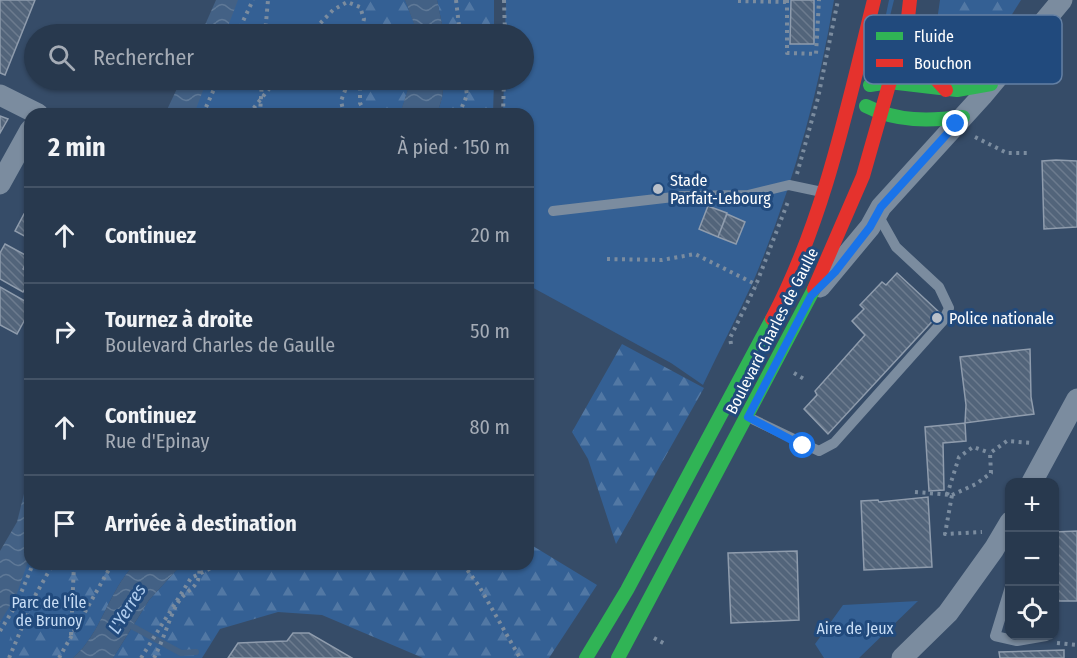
<!DOCTYPE html>
<html lang="fr">
<meta charset="utf-8">
<style>
body{margin:0;font-family:"Fira Sans Condensed",sans-serif;background:#304055;color:#f1f3f6}
.controls{position:absolute;right:18px;bottom:18px;display:grid;overflow:hidden;border-radius:12px;box-shadow:0 2px 4px #0004}
.controls button{width:54px;height:54px;display:grid;place-items:center;padding:0;border:0;border-bottom:2px solid #445366;background:#28394e;color:#f1f3f6;font:30px sans-serif}
.stop{position:absolute;width:18px;height:18px;margin:-14px;border:4px solid #1a73e8;border-radius:50%;background:#fff}
.stop.end{background:#1a73e8;border-color:#fff;box-shadow:0 2px 6px #0008}
.list{margin:0;padding:0;list-style:none}
h2{display:flex;justify-content:space-between;align-items:center;height:78px;margin:0;padding:0 24px;font-size:26px}
h2 small{font-size:20px;font-weight:400;color:#a5acb6}
.list li{display:grid;grid-template-columns:39px 1fr auto;gap:18px;align-items:center;box-sizing:border-box;height:96px;padding:0 24px;border-top:2px solid #445366}
.list b{display:block;font-size:22px;white-space:nowrap}
.list p{margin:0;font-size:20px;white-space:nowrap;color:#a5acb6}
.list em{font-size:20px;font-style:normal;color:#a5acb6}
.icon{flex:none;width:33px;height:33px;fill:none;stroke:currentColor;stroke-width:2;stroke-linecap:round;stroke-linejoin:round}
.map{position:relative;flex:none;width:1077px;height:658px;overflow:hidden}
.search{position:absolute;background:#28394e;box-shadow:0 2px 4px #0004;left:24px;top:24px;width:510px;height:66px;display:flex;align-items:center;gap:15px;box-sizing:border-box;padding:0 21px;border-radius:33px;color:#a5acb6;font-size:22px}
.panel{position:absolute;background:#28394e;box-shadow:0 2px 4px #0004;left:24px;top:108px;width:510px;height:462px;border-radius:18px}
.map>svg:first-child{display:block}
.green{fill:#346094}
.forest{fill:url(#forest-firs)}
.water{fill:url(#water-waves)}
.lines{fill:none;stroke-linecap:round;stroke-linejoin:round}
.stream{stroke:#436185;stroke-width:6}
.building{fill:url(#building-back-hatch);stroke:#8f9cad;stroke-width:1.5}
.path{stroke:#7b8c9f;stroke-width:4;stroke-dasharray:3 4.5;stroke-linecap:butt}
.lane{stroke:#7b8c9f;stroke-width:10}
.street{stroke:#7b8c9f;stroke-width:21}
.fast{stroke:#30b455;stroke-width:14}
.jam{stroke:#e5322d;stroke-width:14}
.path-bridge{stroke:#7b8c9f;stroke-width:4;stroke-dasharray:3 4.5;stroke-linecap:butt}
.route{stroke:#1a73e8;stroke-width:8}
.poi-dot{fill:#b9c0ca;stroke:#214a7d;stroke-width:2}
.labels{text-anchor:middle;dominant-baseline:central;stroke-width:6;stroke-linejoin:round;paint-order:stroke}
.poi-label{font-size:16px;fill:#fff;stroke:#214a7d;text-anchor:start}
.street-label{font-size:16px;fill:#fff;stroke:#214a7d}
.park-label{font-size:16px;fill:#c8ddf5;stroke:#214a7d}
.water-label{font-size:18px;font-style:italic;fill:#b0cdee;stroke:#214a7d}
.key{fill:#214a7d;stroke:#6480a4;stroke-width:1.5}
.key-label{font-size:16px;fill:#fff}
</style>
<div class="map">
<svg width="1077" height="658" viewBox="0 0 1077 658">
<defs>
<pattern id="forest-firs" width="22" height="20" patternUnits="userSpaceOnUse" patternTransform="scale(1.5)"><rect width="22" height="20" fill="#346094"/><path d="M5 1l3.5 6h-7zM16 11l3.5 6h-7z" fill="#5278a4"/></pattern>
<pattern id="water-waves" width="16" height="10" patternUnits="userSpaceOnUse" patternTransform="scale(1.5)"><rect width="16" height="10" fill="#436185"/><path d="M0 5q4-4 8 0t8 0" fill="none" stroke="#5f7997"/></pattern>
<pattern id="building-back-hatch" width="6" height="6" patternUnits="userSpaceOnUse" patternTransform="scale(1.5)"><rect width="6" height="6" fill="#52647a"/><path d="M-1 5l2 2M0 0l6 6M5-1l2 2" fill="none" stroke="#6c7b8e"/></pattern>
</defs>
<rect width="100%" height="100%" fill="#364c68"/>
<path class="green" d="M236 0H405L418 34H221Z
M506 0H834C818 96 791 192 753 282 737 317 719 351 703 385L671 363 528 285V114H503L504 80H524V34H505Z
M889 0H894L878 64 876 62Z
M202 80H411L400 114H187Z
M30 518V564H135L120 579 95 630 73 658H0V596Z
M918 601 859 658H824L815 644 843 605Z"/>
<path class="forest" d="M359 0H405L418 34H381V30L370 21Z
M437 0H494V34H444Z
M940 0H1021L978 69 959 67 943 55 938 14Z
M368 80H411L400 114H364Z
M444 80H494L493 114H437L442 98Z
M622 344 704 388 616 544 588 459 572 432Z
M528 543 597 585 549 658H423L322 615 278 612 220 629 202 658H113L149 600 182 564H528Z
M57 564H135C108 591 102 633 73 658H4L15 622 63 631 81 606 57 580Z"/>
<path class="water" d="M216 0H238L225 34H201Z
M405 0H437L444 34H418Z
M181 80H207L194 114H165Z
M411 80H444L442 98 437 114H400Z
M30 470V556L16 596 0 622V551L17 522Z
M135 564H182L149 600 113 658H73C102 633 108 591 135 564Z"/>
<g class="lines">
<path class="stream" d="M126 623 181 653 196 652"/>
</g>
<path class="building" d="M0 0H35L5 75 0 73Z
M791 0H814V44H790Z
M0 116 8 119 0 133Z
M1056 160 1077 161V227L1044 229 1042 161Z
M708 206 727 213 718 237 699 229Z
M30 212V239L15 231 24 214 28 216Z
M727 214 745 222 736 244 718 237Z
M5 244 29 257 23 269 30 273V281L23 292 0 279V253Z
M29 257 30 258V273L23 269Z
M897 273 940 313 828 434 804 409 817 395 815 391 865 335 852 321 864 309 860 305 882 282 886 285Z
M0 287 30 304V310L17 334 0 325Z
M1030 349 1031 397 1034 414 965 423 966 405 960 357Z
M965 423 966 441 943 443 944 490 929 491 925 427Z
M928 497 932 567 864 570 861 501 878 500 879 502Z
M1077 531V601H1054V532Z
M797 551 799 620 731 623 728 553Z
M293 633H309L352 658H228L238 643 287 641Z
M1064 650V658H1000L999 652Z"/>
<g class="lines">
<path class="path" d="M456 0 460 34
M504 0 505 34
M787 0V53L816 54 819 0
M738 1 787 2
M237 34 253 0
M265 34 268 0
M310 34 333 10 347 2 360 7 364 19 360 34
M360 80V103L366 114
M150 114 151 112
M203 114 218 80
M249 114 276 80
M260 114 262 80
M344 114 341 101 349 80
M459 114 467 95 465 80
M503 114 504 80
M975 137 1007 153H1031
M797 174 818 98 838 0
M607 259 662 260 695 254 757 285
M731 344 730 338 756 285 789 199
M794 373 804 379
M915 492 952 495 945 534 982 532
M947 495 959 457 973 447 990 453
M952 495 976 484 991 473 990 453 1007 441 1032 443
M260 564H276
M463 564 479 586 520 658
M16 605 29 613
M0 631 16 605 33 564
M71 635 74 564
M654 638 665 644
M1057 643 1077 645
M9 658 36 594 53 564
M59 658 112 564
M141 658 191 578 219 564"/>
<path class="lane" d="M553 211 682 196 748 195 789 185 822 192
M748 417 819 451 834 443 943 321 949 308 939 287 896 247 878 215
M1010 587 995 636 1017 641 1046 636"/>
<path class="street" d="M0 95 38 114
M0 184 30 130
M820 287 870 227 881 207 982 96 1062 0
M1032 482 1077 399
M902 658 948 613 994 549 1010 522"/>
<path class="fast" d="M870 85 889 82 957 90 991 84
M866 106C897 122 929 121 963 117
M586 658 627 590 772 319
M618 658 814 289"/>
<path class="jam" d="M908 18 920 61 946 90
M814 289 863 176 908 18 910 0
M772 319C824 220 847 108 874 0"/>
<path class="path-bridge" d="M154 658C163 641 169 619 177 604 188 586 202 590 199 564"/>
</g>
<g class="lines">
<path class="route" d="M803 446 748 417 811 296 835 272 870 227 881 207 956 124"/>
</g>
<g class="poi-dot">
<circle cx="658" cy="189" r="6"/>
<circle cx="937" cy="318" r="6"/>
</g>
<g class="labels">
<g class="poi-label">
<text x="670" y="180">Stade<tspan x="670" dy="18">Parfait-Lebourg</tspan></text>
<text x="949" y="318">Police nationale</text>
</g>
<g class="street-label">
<text transform="translate(772 331) rotate(-63)">Boulevard Charles de Gaulle</text>
</g>
<g class="park-label">
<text x="49" y="602">Parc de l'Île<tspan x="49" dy="18">de Brunoy</tspan></text>
<text x="855" y="628">Aire de Jeux</text>
</g>
<g class="water-label">
<text transform="translate(127 609) rotate(-58)">L'Yerres</text>
</g>
</g>
<rect x="864" y="15" width="198" height="69" rx="9" class="key"/>
<rect x="876" y="32" width="27" height="8" fill="#30b455"/>
<rect x="876" y="59" width="27" height="8" fill="#e5322d"/>
<g class="key-label">
<text x="914" y="42">Fluide</text>
<text x="914" y="69">Bouchon</text>
</g>
</svg>
<div class="controls">
<button>+</button>
<button>−</button>
<button><svg class="icon" aria-label="locate" viewBox="0 0 24 24"><circle cx="12" cy="12" r="6"/><path d="M12 2v4M12 18v4M2 12h4M18 12h4"/></svg></button>
</div>
<div class="stop" style="left:803px;top:446px"></div>
<div class="stop end" style="left:956px;top:124px"></div>
<div class="search"><svg class="icon" aria-label="search" viewBox="0 0 24 24"><circle cx="10" cy="10" r="6"/><path d="M15 15l6 6"/></svg>Rechercher</div>
<section class="panel">
<h2>2 min<small>À pied · 150 m</small></h2>
<ul class="list">
<li><svg class="icon" aria-label="ahead" viewBox="0 0 24 24"><path d="M12 20V5M6 11l6-6 6 6"/></svg><div><b>Continuez</b></div><em>20 m</em></li>
<li><svg class="icon" aria-label="right" viewBox="0 0 24 24"><path d="M7 20v-9h11M14 6l5 5-5 5"/></svg><div><b>Tournez à droite</b><p>Boulevard Charles de Gaulle</p></div><em>50 m</em></li>
<li><svg class="icon" aria-label="ahead" viewBox="0 0 24 24"><path d="M12 20V5M6 11l6-6 6 6"/></svg><div><b>Continuez</b><p>Rue d'Epinay</p></div><em>80 m</em></li>
<li><svg class="icon" aria-label="arrive" viewBox="0 0 24 24"><path d="M6 21V4h12l-3 4 3 4H6"/></svg><div><b>Arrivée à destination</b></div></li>
</ul>
</section>
</div>
